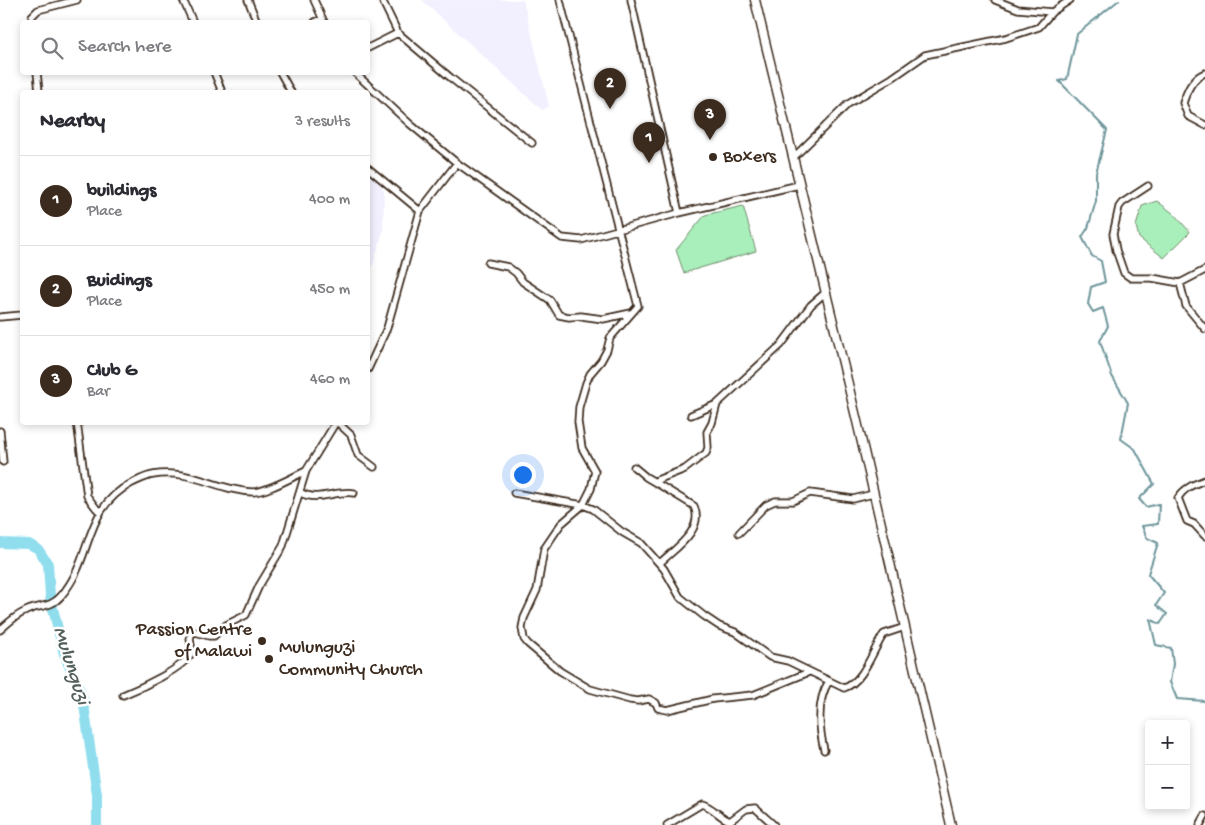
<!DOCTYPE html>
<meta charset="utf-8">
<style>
body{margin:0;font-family:"Gochi Hand",sans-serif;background:#f2f2f3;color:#2b2b33}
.controls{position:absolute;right:15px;bottom:15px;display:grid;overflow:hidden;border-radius:5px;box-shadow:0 2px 8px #0003}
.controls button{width:45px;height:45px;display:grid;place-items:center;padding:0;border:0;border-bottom:1px solid #e1e1e2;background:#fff;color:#2b2b33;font:25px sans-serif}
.you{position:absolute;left:522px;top:474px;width:18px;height:18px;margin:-12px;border:4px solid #fff;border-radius:50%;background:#1a73e8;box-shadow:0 0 0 8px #1a73e833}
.badge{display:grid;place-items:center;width:32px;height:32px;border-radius:50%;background:#3b2a1e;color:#fff;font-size:16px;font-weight:700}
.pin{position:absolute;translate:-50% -41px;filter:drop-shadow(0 1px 2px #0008)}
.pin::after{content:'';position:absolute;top:26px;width:18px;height:15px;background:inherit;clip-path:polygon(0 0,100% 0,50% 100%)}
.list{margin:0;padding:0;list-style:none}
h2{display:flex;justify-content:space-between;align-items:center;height:65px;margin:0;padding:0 20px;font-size:21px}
h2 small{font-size:16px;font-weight:400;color:#7c7c81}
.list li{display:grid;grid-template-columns:32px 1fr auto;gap:15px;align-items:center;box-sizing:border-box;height:90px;padding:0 20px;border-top:1px solid #e1e1e2}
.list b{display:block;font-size:19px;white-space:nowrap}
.list p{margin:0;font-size:16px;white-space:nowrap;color:#7c7c81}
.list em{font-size:16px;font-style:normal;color:#7c7c81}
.icon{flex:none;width:28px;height:28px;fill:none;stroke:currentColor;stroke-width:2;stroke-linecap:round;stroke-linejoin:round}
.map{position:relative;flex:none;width:1205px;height:825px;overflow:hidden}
.search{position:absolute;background:#fff;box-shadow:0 2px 8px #0003;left:20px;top:20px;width:350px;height:55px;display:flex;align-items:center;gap:12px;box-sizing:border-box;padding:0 18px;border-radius:5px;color:#7c7c81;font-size:19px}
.panel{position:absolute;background:#fff;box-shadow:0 2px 8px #0003;left:20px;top:90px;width:350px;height:335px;border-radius:5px}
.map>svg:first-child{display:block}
.built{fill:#f2effe}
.green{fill:#a9efbb;stroke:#728c6c}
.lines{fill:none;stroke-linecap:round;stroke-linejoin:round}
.stream{stroke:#6d959a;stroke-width:2}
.river{stroke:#8fdded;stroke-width:10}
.minor-casing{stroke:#3b2a1e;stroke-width:9}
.major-casing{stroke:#3b2a1e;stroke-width:11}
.minor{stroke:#fff;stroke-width:5.5}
.major{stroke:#fff;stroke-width:8}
.poi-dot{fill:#3b2a1e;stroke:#fff;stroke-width:2}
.labels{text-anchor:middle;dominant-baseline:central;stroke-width:5;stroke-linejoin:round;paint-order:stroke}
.poi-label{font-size:19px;fill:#3b2a1e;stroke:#fff;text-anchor:start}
.water-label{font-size:20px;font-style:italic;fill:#54605c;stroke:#fff}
</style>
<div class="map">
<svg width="1205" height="825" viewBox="0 0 1205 825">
<rect width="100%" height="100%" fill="#fff"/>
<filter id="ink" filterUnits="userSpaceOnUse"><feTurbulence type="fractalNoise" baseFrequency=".02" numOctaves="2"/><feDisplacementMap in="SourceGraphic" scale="10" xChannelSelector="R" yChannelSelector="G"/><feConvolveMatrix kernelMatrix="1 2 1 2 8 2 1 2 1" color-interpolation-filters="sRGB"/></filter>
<g filter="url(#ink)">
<path class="built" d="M422 0H523L549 106 542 110Z
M368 173 377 180 384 190 383 231 368 281Z"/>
<path class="green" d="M1157 201 1174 214 1190 232 1164 258 1139 238 1136 226 1142 206Z
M743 206 756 251 684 273 676 250 705 215Z"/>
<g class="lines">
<path class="stream" d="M1119 0 1077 34 1067 79 1059 81 1107 130 1096 173V201L1088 228 1082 237 1092 256 1101 261 1105 282 1091 287 1088 304 1093 312 1103 308 1108 326 1100 341 1112 376 1128 403 1121 439 1135 449 1154 484 1139 499 1146 507 1159 504 1158 524 1142 526 1147 538 1158 543 1148 574 1164 593 1156 605 1167 614 1160 624 1150 619 1156 645 1171 648 1173 664 1170 682 1177 699 1205 701"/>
<path class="river" d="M0 543 29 544 38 549 48 564 50 596 64 654 83 698 97 795V825"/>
<g class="minor-casing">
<path id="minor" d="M183 0 193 22
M248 0 257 22
M314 0 324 22
M382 0 398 33 451 78 532 143
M560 0 579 76 638 306 610 338 607 350 601 361 590 374 586 383 579 407 578 422 582 448 595 471 591 489 583 505 593 509 622 532 641 543 664 569 680 597 704 616 719 626 735 632 770 657 788 661 844 688C864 682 873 649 884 634L905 627
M631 0 679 213
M995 0 1018 9 1052 12 1070 0
M31 22 32 16 38 10 77 0
M315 22 322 19
M368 48 398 33
M37 72 39 92
M214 72 222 92
M280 72 291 92
M354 72 410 124 457 163 562 238 581 240 679 213 799 185
M1205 73C1192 78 1187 91 1183 103L1188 116 1205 125
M793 158 848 104 892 78 925 55 1006 38 1039 27 1052 12
M368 168 420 211 457 163
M1148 186 1122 203 1119 207 1113 234 1116 250 1124 273 1131 278H1152L1180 283 1205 270
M488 263 508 267 516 273 523 282 550 300 559 315 569 317 581 316 603 319 631 313
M1180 283 1186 306 1205 329
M0 317 22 315
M368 369 387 328 420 211
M691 415 717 404 781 345 811 305 826 292
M77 422 87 496 96 508 100 512
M337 422 351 435 358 455 374 467
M0 431 3 462
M634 467 646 477 658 484
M1205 480C1194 484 1184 488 1178 498L1187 521 1194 524 1205 536
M301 493C318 502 336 490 354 493
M514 493 583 505
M583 505 561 524 544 549 537 590 524 618 522 628 524 639 528 644 560 671 590 689 630 700 638 701 649 699 656 703 658 708 667 710 713 699 753 695 809 672
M739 533 766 505 775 501H793L810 493 853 499 873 494
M660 563C674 549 705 530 694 506L658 484 657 480 685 469 706 453 708 448 707 432 712 423 717 404
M0 630C7 624 15 616 24 612 38 604 50 609 61 596 94 558 82 509 132 483 139 480 146 476 153 475 190 468 218 491 253 492 267 492 292 477 306 471
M123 695C138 689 188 667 192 651L190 639 192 631 209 636H214L226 625 246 615 259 586 283 546 306 471 336 422
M824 750C819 728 816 701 829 681
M667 825 702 804C713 807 719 817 730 821L746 809 755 808 774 825
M1200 825 1205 816"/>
</g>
<g class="major-casing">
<path id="major" d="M755 0 856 417 951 825"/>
</g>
<use href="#minor" class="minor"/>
<use href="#major" class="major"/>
</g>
</g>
<g class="poi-dot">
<circle cx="713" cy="157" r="5"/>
<circle cx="262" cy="641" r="5"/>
<circle cx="269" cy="659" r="5"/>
</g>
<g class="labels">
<g class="poi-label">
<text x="723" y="157">Boxers</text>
<text x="252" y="630" text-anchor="end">Passion Centre<tspan x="252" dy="22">of Malawi</tspan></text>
<text x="279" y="648">Mulunguzi<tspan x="279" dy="22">Community Church</tspan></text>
</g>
<g class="water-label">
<text transform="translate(70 666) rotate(72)">Mulunguzi</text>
</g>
</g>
</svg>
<div class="controls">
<button>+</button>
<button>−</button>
</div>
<div class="you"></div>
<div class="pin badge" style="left:649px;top:163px">1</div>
<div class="pin badge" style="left:610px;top:109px">2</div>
<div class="pin badge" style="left:710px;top:140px">3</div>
<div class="search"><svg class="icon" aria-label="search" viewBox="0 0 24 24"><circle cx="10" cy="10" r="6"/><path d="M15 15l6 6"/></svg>Search here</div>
<section class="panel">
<h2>Nearby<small>3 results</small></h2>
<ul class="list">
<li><span class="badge">1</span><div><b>buildings</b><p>Place</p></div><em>400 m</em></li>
<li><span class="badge">2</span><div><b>Buidings</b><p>Place</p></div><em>450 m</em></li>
<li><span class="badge">3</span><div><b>Club G</b><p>Bar</p></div><em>460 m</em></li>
</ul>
</section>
</div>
